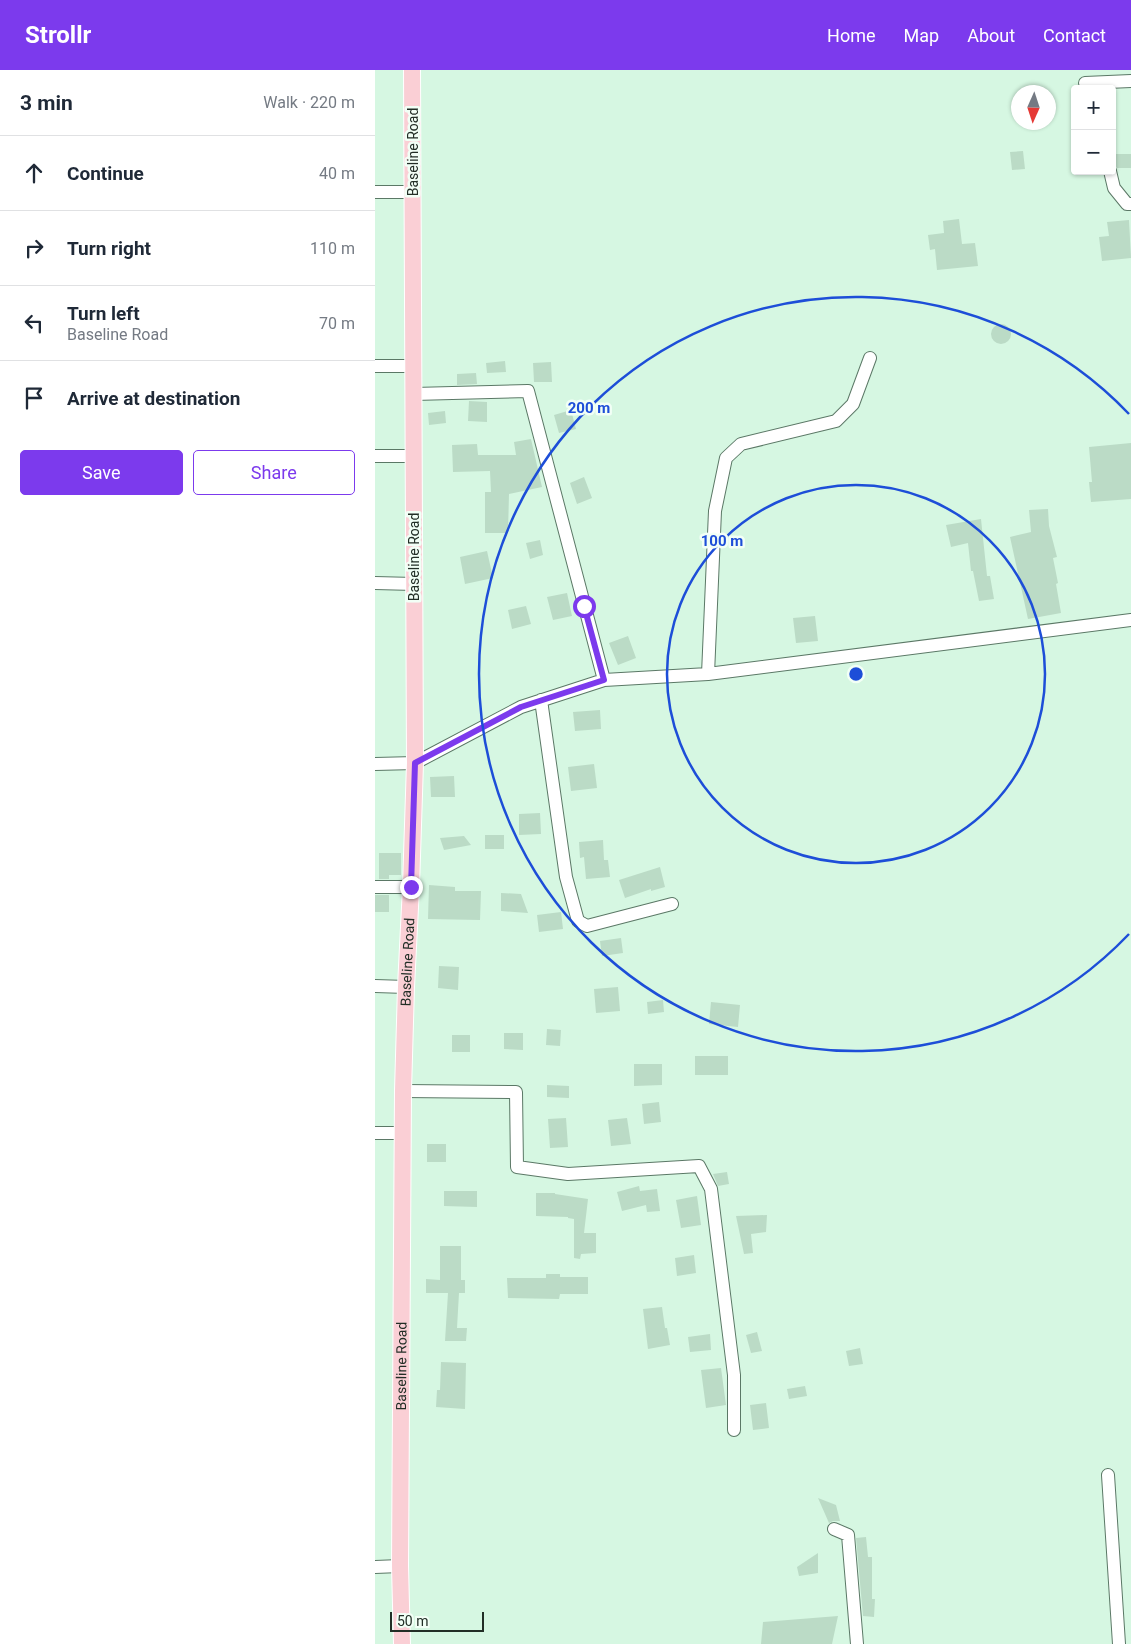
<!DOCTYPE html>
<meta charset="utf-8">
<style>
body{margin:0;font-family:Roboto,sans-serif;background:#f2f2f3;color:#1f2937}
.controls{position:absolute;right:15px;top:15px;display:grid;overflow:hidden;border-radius:5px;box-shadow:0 1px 4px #0004}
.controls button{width:45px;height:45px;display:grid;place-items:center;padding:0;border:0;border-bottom:1px solid #e0e1e3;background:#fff;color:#1f2937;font:25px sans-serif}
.compass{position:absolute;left:636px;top:15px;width:45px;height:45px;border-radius:50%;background:#fff;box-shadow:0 1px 4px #0004;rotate:183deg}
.scale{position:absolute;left:15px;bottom:12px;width:94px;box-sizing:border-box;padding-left:5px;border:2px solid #222e26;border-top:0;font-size:14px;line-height:18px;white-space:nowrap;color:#222e26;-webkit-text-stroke:4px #f2fff6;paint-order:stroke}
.stop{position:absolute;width:15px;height:15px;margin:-11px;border:4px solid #7c3aed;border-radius:50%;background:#fff}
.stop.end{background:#7c3aed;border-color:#fff;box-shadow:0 1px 5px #0008}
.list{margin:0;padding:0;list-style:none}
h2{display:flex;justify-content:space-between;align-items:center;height:65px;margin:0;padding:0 20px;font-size:21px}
h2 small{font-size:16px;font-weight:400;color:#747a83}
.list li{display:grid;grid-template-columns:32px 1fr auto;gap:15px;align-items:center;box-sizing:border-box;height:75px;padding:0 20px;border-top:1px solid #e0e1e3}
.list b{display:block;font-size:19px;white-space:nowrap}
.list p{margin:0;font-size:16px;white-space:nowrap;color:#747a83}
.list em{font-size:16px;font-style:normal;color:#747a83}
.actions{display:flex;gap:10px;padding:15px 20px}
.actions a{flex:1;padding:11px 0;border:1px solid #7c3aed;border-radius:5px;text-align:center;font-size:18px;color:#7c3aed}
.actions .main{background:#7c3aed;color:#fff}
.icon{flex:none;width:28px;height:28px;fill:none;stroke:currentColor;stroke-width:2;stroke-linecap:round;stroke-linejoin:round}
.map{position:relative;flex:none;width:756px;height:1574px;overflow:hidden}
header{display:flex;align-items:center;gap:30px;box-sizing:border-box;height:70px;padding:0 25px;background:#7c3aed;color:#fff}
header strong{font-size:24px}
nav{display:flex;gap:28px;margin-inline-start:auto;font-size:18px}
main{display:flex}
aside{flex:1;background:#fff}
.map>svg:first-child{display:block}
.building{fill:#bbdbc6}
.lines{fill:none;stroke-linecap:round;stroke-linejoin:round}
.minor-casing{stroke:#5b7866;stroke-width:14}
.major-casing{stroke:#fff;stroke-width:18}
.minor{stroke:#fff;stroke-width:12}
.major{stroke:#facfd5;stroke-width:16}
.route{stroke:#7c3aed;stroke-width:6}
.ring{fill:none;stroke:#1d4ed8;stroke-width:2.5}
.labels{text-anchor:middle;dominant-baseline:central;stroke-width:5;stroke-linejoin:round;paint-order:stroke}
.street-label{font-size:14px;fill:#222e26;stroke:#f2fff6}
.centre{fill:#1d4ed8;stroke:#f2fff6;stroke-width:2.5}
.ring-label{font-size:15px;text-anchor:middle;font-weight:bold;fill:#1d4ed8;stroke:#f2fff6;stroke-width:5;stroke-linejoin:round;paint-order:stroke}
</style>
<header>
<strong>Strollr</strong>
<nav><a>Home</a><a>Map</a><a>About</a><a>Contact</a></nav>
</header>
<main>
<aside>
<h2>3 min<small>Walk · 220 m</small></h2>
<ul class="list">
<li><svg class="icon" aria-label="ahead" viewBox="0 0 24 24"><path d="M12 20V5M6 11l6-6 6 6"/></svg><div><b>Continue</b></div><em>40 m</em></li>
<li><svg class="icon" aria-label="right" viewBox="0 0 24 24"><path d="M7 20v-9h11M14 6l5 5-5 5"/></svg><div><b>Turn right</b></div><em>110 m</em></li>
<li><svg class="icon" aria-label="left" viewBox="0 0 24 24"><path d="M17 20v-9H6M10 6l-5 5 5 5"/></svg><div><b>Turn left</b><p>Baseline Road</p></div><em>70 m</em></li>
<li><svg class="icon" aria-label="arrive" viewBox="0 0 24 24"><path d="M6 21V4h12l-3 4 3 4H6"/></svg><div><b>Arrive at destination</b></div></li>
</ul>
<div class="actions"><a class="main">Save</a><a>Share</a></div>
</aside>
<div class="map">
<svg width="756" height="1574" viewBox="0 0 756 1574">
<rect width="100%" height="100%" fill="#d6f7e2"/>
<path class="building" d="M648 81 650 99 637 100 635 82Z
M740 84H756V98H742L740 95Z
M584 149 587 174 600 173 603 196 562 200 560 179 555 180 553 165 569 163 568 151Z
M754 150 756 188 727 191 724 167 734 166 732 152Z
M616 264a10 10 0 1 1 20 0a10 10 0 1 1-20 0Z
M130 291 131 302 112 303 111 293Z
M176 292 177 312H159L158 293Z
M101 303 102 314 82 315V304Z
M94 331 112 332V352L93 351Z
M196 340 201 359 184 363 179 345Z
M70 341 71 353 54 355 53 343Z
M156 369 167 417 134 424 133 463H110V422H116L115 401 78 402 77 375 102 374 103 385H141L139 372Z
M756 373V429L716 432 714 412H717L714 377Z
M209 407 217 428 202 434 195 413Z
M673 439 674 456 682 487 678 488 683 513 681 514 686 543 653 549 635 467 656 462 654 440Z
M606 449 612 506H615L619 529 604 531 598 501H596L593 473 576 477 571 455Z
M165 470 168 485 155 489 151 473Z
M112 481 118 508 90 514 85 487Z
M192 523 197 546 178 550 172 527Z
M151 536 156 554 137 559 133 540Z
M440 546 443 571 421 573 418 548Z
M253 566 261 588 243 595 234 573Z
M225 640 226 659 200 661 198 642Z
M219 694 222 718 196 721 193 697Z
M79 706 80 727H56L55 707Z
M165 743 166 764 144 765V744Z
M110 765H129V779H110Z
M89 766 96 775 69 780 65 768Z
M228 770 229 790H233L235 807 211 809 209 787 205 788 204 772Z
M4 783H26V805H14V809H4Z
M285 797 290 817 276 821V819L250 828 244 810Z
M54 815 80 817V821H106L105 850 53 849Z
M126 823 146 824 153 843 126 841Z
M0 825H14V842H0Z
M186 842 188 859 164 862 162 845Z
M246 868 248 883 227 886 225 871Z
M64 896 84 897 83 920 63 918Z
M243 917 245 941 221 943 219 919Z
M288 930 289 942 273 944 272 932Z
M336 932 365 935 363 957 334 954Z
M172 959 186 960 185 976 171 975Z
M129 963H148V980L129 979Z
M77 965H95V982H77Z
M320 986H353V1005H320Z
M259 994H287V1015L259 1016Z
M172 1015 194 1016V1028L172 1027Z
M284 1032 286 1052 269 1054 267 1034Z
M191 1048 193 1077 175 1078 173 1049Z
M252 1048 256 1074 236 1076 233 1050Z
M52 1074H71V1092H52Z
M352 1102 354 1114 343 1116 338 1104Z
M264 1116 265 1121 282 1119 285 1141 272 1142 271 1135 247 1141 242 1122Z
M69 1121H102V1137L69 1136Z
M161 1123H180V1124L213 1129 209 1163H221V1183L206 1184 205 1189 199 1188V1149L193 1148V1147L161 1146Z
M322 1126 326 1155 306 1158 301 1130Z
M392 1145 391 1162 376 1164 378 1183 369 1184 361 1146Z
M65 1176H86V1210H90V1223H84L82 1258H92L91 1271H70L73 1223H51V1209L65 1210Z
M319 1185 321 1203 302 1206 300 1188Z
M171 1204H185V1207H213V1224H185L184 1229 133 1228 132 1208H171Z
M287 1237 290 1258H292L295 1275 273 1279 268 1239Z
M382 1262 387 1281 376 1283 371 1265Z
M335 1264 336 1280 315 1282 313 1267Z
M485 1278 488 1294 474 1296 471 1281Z
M66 1292 91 1293 90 1339 61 1337 62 1320H65Z
M346 1298 351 1335 331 1338 326 1300Z
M430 1316 432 1326 414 1329 412 1319Z
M391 1333 394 1358 378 1360 375 1335Z
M443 1428 461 1435 465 1451H458L454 1453Z
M491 1467 493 1487H497V1529H500L499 1547 488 1546 481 1468Z
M443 1483V1503L424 1506 422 1497Z
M463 1546 457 1574H386L388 1552Z"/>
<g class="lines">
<g class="minor-casing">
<path id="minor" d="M710 13 756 11
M735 101 739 118 752 134H756
M0 122H38
M0 296H39
M39 324 153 321 229 610
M0 386H39
M0 513 39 514
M333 604 340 441 351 388 366 374 461 351 478 334 495 288
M166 630 191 807 203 851 212 856 297 834
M0 694 40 693 146 637 229 610 333 604 756 550
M0 817H36
M0 916 31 917
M28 1021 141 1022 142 1097 193 1104 324 1096 336 1119 359 1305V1360
M0 1063H29
M733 1405 744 1574
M459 1459 473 1465 482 1574
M0 1497 25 1496"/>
</g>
<g class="major-casing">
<g id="major">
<path id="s1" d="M27 1574 25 1496 28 1021 31 917 36 817 40 693 37 0"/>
</g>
</g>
<use href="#minor" class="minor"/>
<use href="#major" class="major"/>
</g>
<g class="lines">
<path class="route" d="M36 817 40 693 146 637 229 610 209 536"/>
</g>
<g class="ring">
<circle cx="481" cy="604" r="189"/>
<path d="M754 864A377 377 0 1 1 754 344"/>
</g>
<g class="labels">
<g class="street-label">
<text transform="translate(38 82) rotate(-90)">Baseline Road</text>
<text transform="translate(39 487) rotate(-90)">Baseline Road</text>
<text stroke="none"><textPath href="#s1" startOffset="682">Baseline Road</textPath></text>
<text stroke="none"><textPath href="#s1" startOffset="278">Baseline Road</textPath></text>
</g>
</g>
<circle cx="481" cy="604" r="8" class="centre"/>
<g class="ring-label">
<text x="214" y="343">200 m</text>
<text x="347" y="476">100 m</text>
</g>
</svg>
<div class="controls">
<button>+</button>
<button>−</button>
</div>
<svg class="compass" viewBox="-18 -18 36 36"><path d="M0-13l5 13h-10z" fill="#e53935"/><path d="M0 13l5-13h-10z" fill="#747a83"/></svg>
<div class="scale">50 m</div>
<div class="stop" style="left:209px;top:536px"></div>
<div class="stop end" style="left:36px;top:817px"></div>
</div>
</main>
